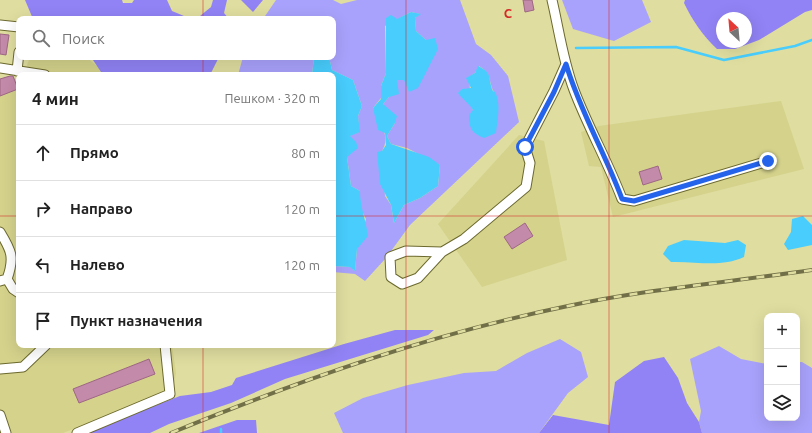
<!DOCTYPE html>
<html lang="ru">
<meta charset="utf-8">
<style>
body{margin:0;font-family:Ubuntu,sans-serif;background:#f2f2f2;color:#222}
.controls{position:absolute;right:12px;bottom:12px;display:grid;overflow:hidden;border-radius:8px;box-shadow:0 4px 16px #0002}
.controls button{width:36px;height:36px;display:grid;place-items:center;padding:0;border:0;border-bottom:1px solid #e0e0e0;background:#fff;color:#222;font:20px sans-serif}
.compass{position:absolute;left:716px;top:12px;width:36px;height:36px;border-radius:50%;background:#fff;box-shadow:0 4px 16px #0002;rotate:334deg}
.stop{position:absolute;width:12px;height:12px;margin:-9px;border:3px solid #2563eb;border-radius:50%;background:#fff}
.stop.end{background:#2563eb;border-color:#fff;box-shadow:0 1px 4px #0008}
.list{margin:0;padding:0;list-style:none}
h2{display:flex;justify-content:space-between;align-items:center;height:52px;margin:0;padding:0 16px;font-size:17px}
h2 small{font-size:13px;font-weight:400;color:#767676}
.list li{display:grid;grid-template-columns:26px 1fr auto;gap:12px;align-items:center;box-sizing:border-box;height:56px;padding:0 16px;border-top:1px solid #e0e0e0}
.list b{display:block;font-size:15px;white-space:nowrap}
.list em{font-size:13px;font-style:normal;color:#767676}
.icon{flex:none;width:22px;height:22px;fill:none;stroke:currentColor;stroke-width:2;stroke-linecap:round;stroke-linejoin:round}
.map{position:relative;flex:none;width:812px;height:433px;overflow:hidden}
.search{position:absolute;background:#fff;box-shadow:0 4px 16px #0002;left:16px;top:16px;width:320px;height:44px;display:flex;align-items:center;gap:10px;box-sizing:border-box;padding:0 14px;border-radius:8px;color:#767676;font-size:15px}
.panel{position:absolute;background:#fff;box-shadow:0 4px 16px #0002;left:16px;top:72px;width:320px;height:276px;border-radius:8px}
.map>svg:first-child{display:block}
.built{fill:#d4d28b}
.green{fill:#a9a2fc;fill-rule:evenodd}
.forest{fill:#9183f5;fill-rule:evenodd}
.water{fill:#48cdfd}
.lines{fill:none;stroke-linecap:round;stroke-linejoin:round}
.stream{stroke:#48cdfd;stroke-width:2.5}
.building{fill:#c48aa9;stroke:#9e6784}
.minor-casing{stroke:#6c692e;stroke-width:11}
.minor{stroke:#fff;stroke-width:9}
.rail-casing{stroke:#716f47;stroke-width:4}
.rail{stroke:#dfdd9f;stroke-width:2.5;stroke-dasharray:8;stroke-linecap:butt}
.route{stroke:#2563eb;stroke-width:5}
.grid{fill:none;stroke:#d62828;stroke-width:1;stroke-opacity:0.55}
.grid-label{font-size:13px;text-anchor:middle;font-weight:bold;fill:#d62828;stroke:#dfdd9f;stroke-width:3.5;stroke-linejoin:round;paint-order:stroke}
</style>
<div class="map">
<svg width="812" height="433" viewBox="0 0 812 433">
<rect width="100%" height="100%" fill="#dfdd9f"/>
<path class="built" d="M30 57H86L108 75H29L27 65Z
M12 75 14 78 19 80V345H172L176 373 173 389 63 433H0V79Z
M781 101 804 169 613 217 601 167 589 166 581 132 599 126Z
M519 135 544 141 567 260 482 287 438 224Z"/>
<path class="green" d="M276 0H333L341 4 357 0H460L476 44 491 55 508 76 519 122 410 225 386 258 365 281 355 274 333 272V266L351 267 355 271 357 249 366 219 360 207V191L351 186 347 157 349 136 359 132 358 116 362 106 353 80 332 70 329 57H333V19H263ZM411 12 420 14 415 18 416 31 426 40 404 80H396L389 97 383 104 395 123 387 136 391 144 407 148 440 165 438 186 420 198 404 205 394 223 391 205 385 196 382 151C391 136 380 122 373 108L381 98V86L386 73 385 26ZM479 66C494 75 487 83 496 95L473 110C468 100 471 88 469 77L475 73Z
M562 0H642L651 22 614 41 573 29Z
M243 57H314L312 75H238Z
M560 339 581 352 588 377 568 393 539 433H343L334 413 363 398 408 385 464 373 496 371 527 353Z
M719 346 741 359 767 364V418H797V362H802L812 368V433H702L699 422 701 411 690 359Z"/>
<path class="forest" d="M25 0H122L123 3H132L134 0H167L172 11 184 16H200L211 7 213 0H227L224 13 229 19H33Z
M241 0H263L253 12Z
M685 0H812V10L805 12 759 40 735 49H717C703 36 692 20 684 3ZM722 18H746V42H722Z
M91 57H219L210 75H106L101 72Z
M395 330H434L428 335 285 379 231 403 169 424 150 433H84L180 396 211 392 232 385 236 378 344 344Z
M664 357 678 378 687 403 699 422 702 433H539L553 415 609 425 615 382 644 361Z
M237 420H256L257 433H199Z"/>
<path class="water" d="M411 12 421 14 415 18 416 31 426 40 435 38 438 49 418 88 409 92 404 80H397L399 94 389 97 383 104 397 116 395 123 387 136 391 144 429 157 440 165 438 186 420 198 404 205 394 223 391 205 380 184 377 152 382 151 386 145 385 133 378 130 373 108 381 99V86L386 73V18L391 15 397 19Z
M314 57H329L332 70 353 80 362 106 358 116 360 132 350 136 356 142 358 148 347 157 351 186 360 191C360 207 366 220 368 236L357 249 355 271 350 267 333 266V75H312Z
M478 66C492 73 488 76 492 89 494 94 494 89 496 94 501 106 497 121 496 133L484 138C472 133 469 129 469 115L473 110C469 103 463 100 458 93L462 89 471 88 466 78 475 73Z
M803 216 812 225V245L788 250 784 244 791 232 792 219Z
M684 240 725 243 738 240 746 245 744 257C720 268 697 261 671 262L663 254 668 246Z"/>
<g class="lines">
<path class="stream" d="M576 48 676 47 724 60 795 46 812 40
M221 429V433"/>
</g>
<path class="building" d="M523 0H532L534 10 525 12Z
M0 34 9 35 6 55 0 54Z
M10 76H13L18 89 0 96V79Z
M658 166 662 179 643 185 639 172Z
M525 223 533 236 512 249 504 237Z
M149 359 155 374 79 403 73 389Z"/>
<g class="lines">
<g class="minor-casing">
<path id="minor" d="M552 0C559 30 563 61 574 90 588 127 608 162 622 199L634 201 768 161
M0 25 19 27
M0 68 45 75
M17 71 19 52
M0 232C11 250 15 257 7 279L0 281
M442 252 406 251 390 257 391 277 402 284 418 278 442 252 464 239 526 187 530 163 525 147 554 91 566 64
M7 279 13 289 19 293
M0 369 23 367 46 345
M0 415 6 433
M77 433 170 394 165 345"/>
</g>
<use href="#minor" class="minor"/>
<g class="rail-casing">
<path id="rail" d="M171 433C300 380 431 334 568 306 648 289 731 282 812 270"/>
</g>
<use href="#rail" class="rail"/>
</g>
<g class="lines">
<path class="route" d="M525 147 554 92 566 64C580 111 605 153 622 199L634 201 768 161"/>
</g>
<path class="grid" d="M203 0V19M406 0V433M609 0V433M203 57V75M0 216H19M333 216H812M203 345V433"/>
<g class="grid-label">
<text x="508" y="18">C</text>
</g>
</svg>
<div class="controls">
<button>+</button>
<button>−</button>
<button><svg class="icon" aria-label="layers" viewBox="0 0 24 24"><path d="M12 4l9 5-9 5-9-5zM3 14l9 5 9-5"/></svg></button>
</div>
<svg class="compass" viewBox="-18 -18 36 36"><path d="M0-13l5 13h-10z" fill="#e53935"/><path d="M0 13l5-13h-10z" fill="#767676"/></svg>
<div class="stop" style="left:525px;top:147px"></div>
<div class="stop end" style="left:768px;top:161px"></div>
<div class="search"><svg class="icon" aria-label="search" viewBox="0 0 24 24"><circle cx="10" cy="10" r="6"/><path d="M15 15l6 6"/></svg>Поиск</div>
<section class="panel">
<h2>4 мин<small>Пешком · 320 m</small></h2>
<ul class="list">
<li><svg class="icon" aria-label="ahead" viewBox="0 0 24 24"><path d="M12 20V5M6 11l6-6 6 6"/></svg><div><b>Прямо</b></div><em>80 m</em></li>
<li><svg class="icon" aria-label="right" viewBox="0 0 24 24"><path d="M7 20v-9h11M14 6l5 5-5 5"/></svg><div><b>Направо</b></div><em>120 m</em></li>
<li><svg class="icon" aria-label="left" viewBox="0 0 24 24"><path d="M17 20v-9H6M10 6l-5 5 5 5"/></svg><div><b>Налево</b></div><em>120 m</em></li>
<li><svg class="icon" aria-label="arrive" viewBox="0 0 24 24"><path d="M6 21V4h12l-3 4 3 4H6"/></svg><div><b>Пункт назначения</b></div></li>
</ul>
</section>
</div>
